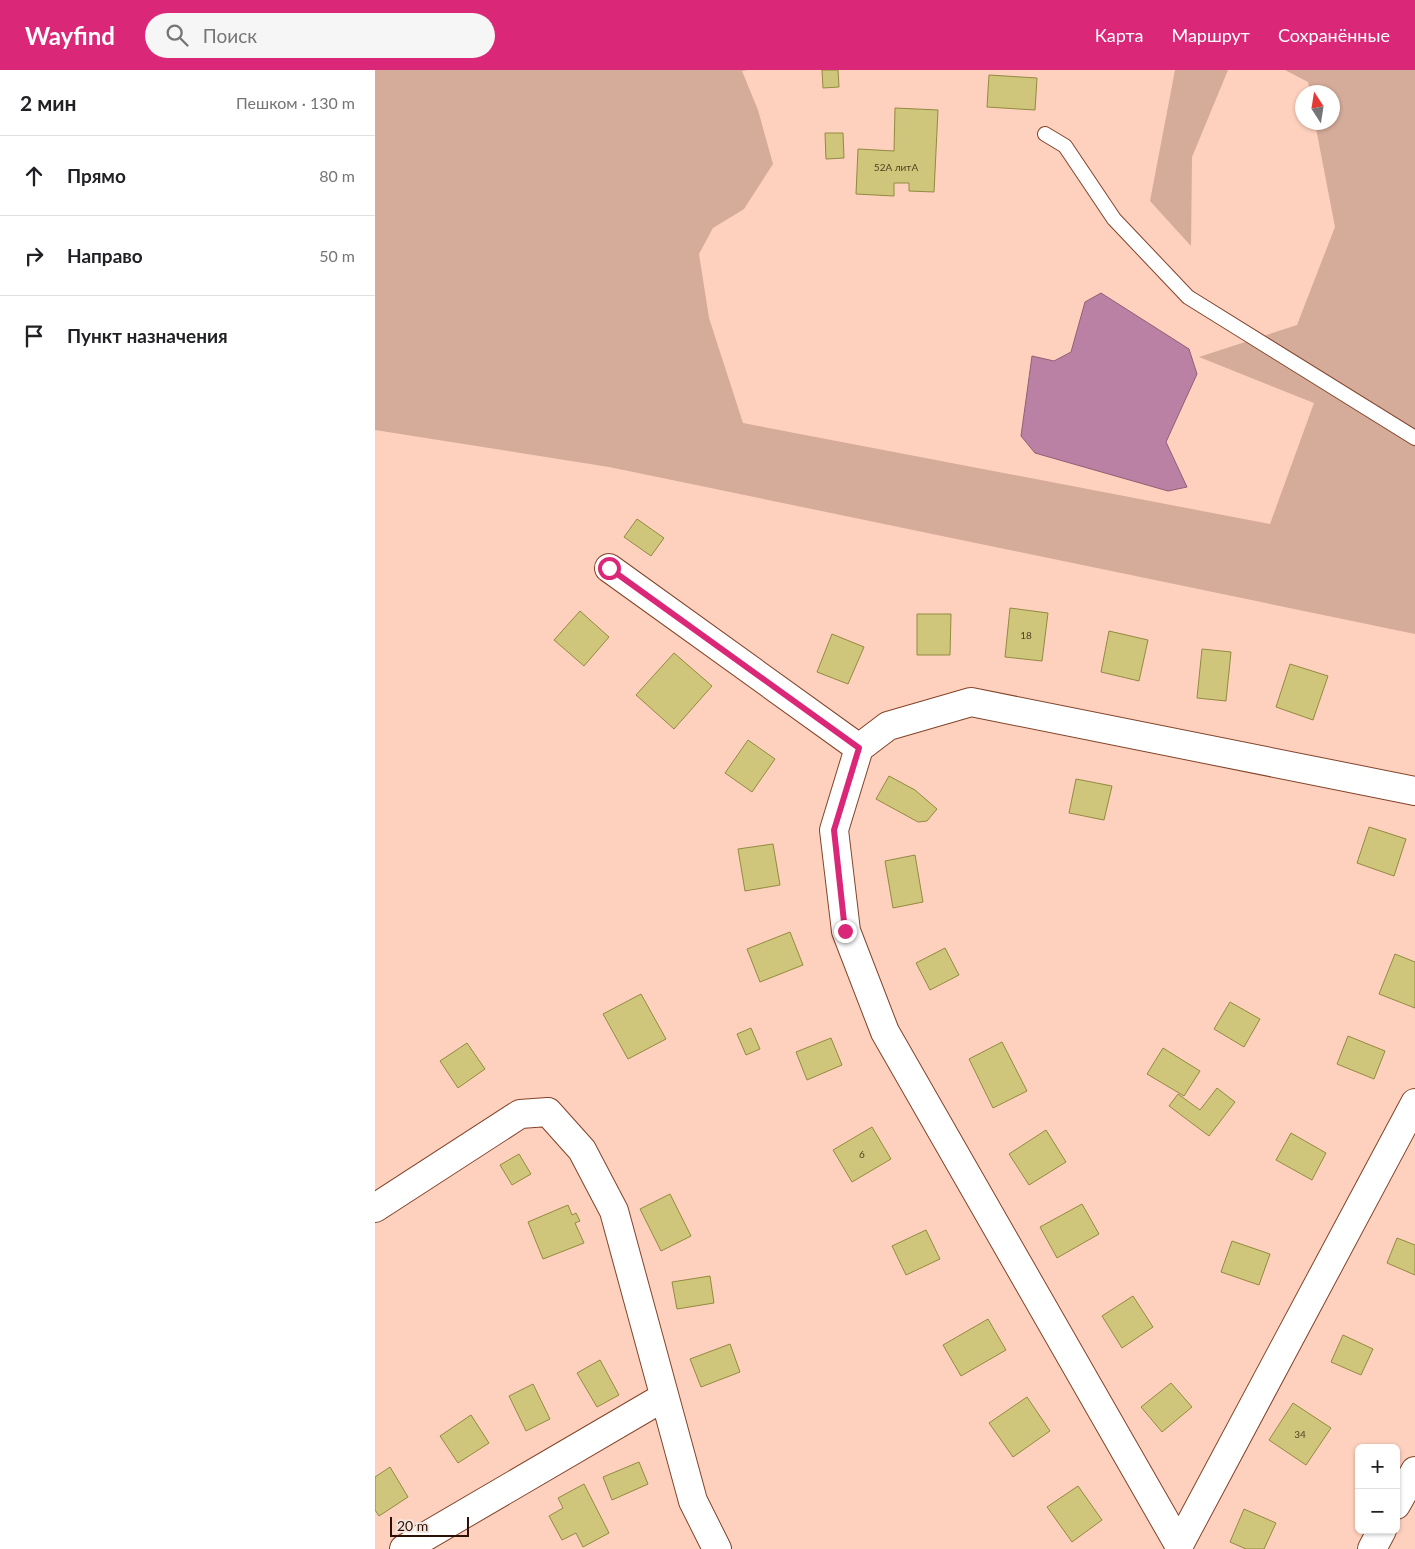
<!DOCTYPE html>
<html lang="ru">
<meta charset="utf-8">
<style>
body{margin:0;font-family:Lato,sans-serif;background:#f6f6f6;color:#202124}
.controls{position:absolute;right:15px;bottom:15px;display:grid;overflow:hidden;border-radius:8px;box-shadow:0 1px 4px #0004}
.controls button{width:45px;height:45px;display:grid;place-items:center;padding:0;border:0;border-bottom:1px solid #e0e0e0;background:#fff;color:#202124;font:25px sans-serif}
.compass{position:absolute;left:920px;top:15px;width:45px;height:45px;border-radius:50%;background:#fff;box-shadow:0 1px 4px #0004;rotate:348deg}
.scale{position:absolute;left:15px;bottom:12px;width:79px;box-sizing:border-box;padding-left:5px;border:2px solid #2a1005;border-top:0;font-size:14px;line-height:18px;white-space:nowrap;color:#2a1005;-webkit-text-stroke:4px #f5e5df;paint-order:stroke}
.stop{position:absolute;width:15px;height:15px;margin:-11px;border:4px solid #db2777;border-radius:50%;background:#fff}
.stop.end{background:#db2777;border-color:#fff;box-shadow:0 1px 5px #0008}
.list{margin:0;padding:0;list-style:none}
h2{display:flex;justify-content:space-between;align-items:center;height:65px;margin:0;padding:0 20px;font-size:21px}
h2 small{font-size:16px;font-weight:400;color:#757577}
.list li{display:grid;grid-template-columns:32px 1fr auto;gap:15px;align-items:center;box-sizing:border-box;height:80px;padding:0 20px;border-top:1px solid #e0e0e0}
.list b{display:block;font-size:19px;white-space:nowrap}
.list em{font-size:16px;font-style:normal;color:#757577}
.icon{flex:none;width:28px;height:28px;fill:none;stroke:currentColor;stroke-width:2;stroke-linecap:round;stroke-linejoin:round}
.map{position:relative;flex:none;width:1040px;height:1479px;overflow:hidden}
header{display:flex;align-items:center;gap:30px;box-sizing:border-box;height:70px;padding:0 25px;background:#db2777;color:#fff}
header strong{font-size:24px}
nav{display:flex;gap:28px;margin-inline-start:auto;font-size:18px}
.search{width:350px;height:45px;background:#f6f6f6;display:flex;align-items:center;gap:12px;box-sizing:border-box;padding:0 18px;border-radius:28px;color:#757577;font-size:19px}
main{display:flex}
aside{flex:1;background:#fff}
.map>svg:first-child{display:block}
.green{fill:#d5ab9a}
.water{fill:#bb81a5;stroke:#905f75}
.building{fill:#cfc67b;stroke:#938a40}
.lines{fill:none;stroke-linecap:round;stroke-linejoin:round}
.service-casing{stroke:#834329;stroke-width:16}
.minor-casing{stroke:#834329;stroke-width:30}
.tertiary-casing{stroke:#834329;stroke-width:30}
.service{stroke:#fff;stroke-width:14}
.minor{stroke:#fff;stroke-width:28}
.tertiary{stroke:#fff;stroke-width:28}
.route{stroke:#db2777;stroke-width:6}
.labels{text-anchor:middle;dominant-baseline:central;stroke-width:4;stroke-linejoin:round;paint-order:stroke}
.number-label{font-size:10px;fill:#533e22}
</style>
<header>
<strong>Wayfind</strong>
<div class="search"><svg class="icon" aria-label="search" viewBox="0 0 24 24"><circle cx="10" cy="10" r="6"/><path d="M15 15l6 6"/></svg>Поиск</div>
<nav><a>Карта</a><a>Маршрут</a><a>Сохранённые</a></nav>
</header>
<main>
<aside>
<h2>2 мин<small>Пешком · 130 m</small></h2>
<ul class="list">
<li><svg class="icon" aria-label="ahead" viewBox="0 0 24 24"><path d="M12 20V5M6 11l6-6 6 6"/></svg><div><b>Прямо</b></div><em>80 m</em></li>
<li><svg class="icon" aria-label="right" viewBox="0 0 24 24"><path d="M7 20v-9h11M14 6l5 5-5 5"/></svg><div><b>Направо</b></div><em>50 m</em></li>
<li><svg class="icon" aria-label="arrive" viewBox="0 0 24 24"><path d="M6 21V4h12l-3 4 3 4H6"/></svg><div><b>Пункт назначения</b></div></li>
</ul>
</aside>
<div class="map">
<svg width="1040" height="1479" viewBox="0 0 1040 1479">
<rect width="100%" height="100%" fill="#fed0be"/>
<path class="green" d="M0 0H373L367 1 383 40 398 94 369 139 338 158 324 184 334 248 368 353 895 454 939 333 824 287 922 255 960 157 940 53 958 52V22H935L933 12 910 0H1040V564L234 397 0 360Z
M800 0H853L817 87 816 176 775 131Z"/>
<path class="water" d="M726 223 814 279 822 304 791 372 812 417 793 421 660 383 646 366 657 286 679 291 696 282 710 232Z"/>
<path class="building" d="M447 0H463L464 17 448 18Z
M614 5 662 8 660 40 612 37Z
M520 38 563 40 559 122 534 121V113H519V126L481 124 483 79 519 81Z
M450 63H468L469 88 451 89Z
M262 449 289 468 276 486 249 467Z
M635 538 673 543 667 591 630 587Z
M205 541 234 567 209 596 179 570Z
M542 544H576L575 585H542Z
M734 561 773 570 764 611 726 602Z
M457 564 489 577 473 614 442 602Z
M827 579 856 582 851 631 822 628Z
M299 583 337 616 299 659 261 625Z
M915 594 953 606 938 650 901 637Z
M373 670 400 689 377 722 350 703Z
M514 706 540 720 562 739 552 751 543 752 501 729Z
M701 709 737 716 729 750 694 743Z
M994 757 1031 769 1019 806 982 793Z
M398 774 405 815 370 821 363 779Z
M540 785 548 832 518 838 510 791Z
M415 862 428 895 385 912 372 879Z
M570 878 584 905 555 920 541 893Z
M1020 884 1040 892V938L1004 924Z
M266 924 291 969 253 989 228 944Z
M855 932 885 949 869 977 839 959Z
M376 958 385 979 371 985 362 964Z
M973 966 1010 981 999 1009 962 994Z
M456 968 467 995 432 1010 421 982Z
M627 972 652 1021 618 1038 594 989Z
M92 973 110 999 83 1018 65 991Z
M788 978 825 1001 809 1026 772 1004Z
M842 1018 860 1032 834 1066 794 1036 803 1024 825 1040Z
M497 1057 516 1089 477 1112 458 1080Z
M671 1060 691 1092 654 1115 634 1084Z
M916 1063 951 1083 937 1110 901 1090Z
M144 1084 156 1104 137 1115 125 1095Z
M295 1124 316 1166 286 1181 265 1139Z
M707 1134 724 1164 682 1188 665 1157Z
M193 1135 197 1145 201 1143 205 1151 200 1153 209 1173 168 1189 153 1152Z
M551 1160 565 1189 531 1205 517 1176Z
M1022 1168 1040 1175V1205L1012 1193Z
M857 1171 895 1184 884 1215 846 1202Z
M335 1206 339 1233 302 1239 297 1212Z
M758 1226 778 1257 747 1278 727 1246Z
M613 1249 631 1280 586 1306 568 1275Z
M968 1265 998 1279 986 1305 956 1292Z
M355 1274 365 1302 326 1317 315 1289Z
M225 1290 244 1325 222 1337 202 1303Z
M796 1313 817 1337 787 1362 766 1337Z
M158 1314 175 1349 151 1361 134 1326Z
M652 1327 675 1361 638 1387 614 1353Z
M918 1333 956 1358 931 1395 894 1370Z
M96 1345 114 1373 83 1393 65 1366Z
M264 1392 273 1414 237 1430 228 1407Z
M15 1397 33 1427 4 1446 0 1440V1407Z
M209 1414 234 1463 208 1477 201 1463 187 1470 174 1446 188 1438 183 1428Z
M703 1416 727 1450 697 1472 672 1437Z
M869 1439 901 1453 889 1479H871L855 1472Z"/>
<g class="lines">
<g class="service-casing">
<path id="service" d="M670 64 690 76 739 149 813 227 1040 368"/>
</g>
<g class="minor-casing">
<path id="minor" d="M234 498 484 678
M0 1138 145 1044 173 1042 207 1080 239 1141 318 1431 342 1479
M804 1475 510 962 471 861 459 760 484 678 513 656 596 632 1040 721
M29 1479 289 1327
M804 1479V1475L1040 1033"/>
</g>
<g class="tertiary-casing">
<path id="tertiary" d="M1021 1435 1040 1401
M997 1479 1007 1460"/>
</g>
<use href="#service" class="service"/>
<use href="#minor" class="minor"/>
<use href="#tertiary" class="tertiary"/>
</g>
<g class="lines">
<path class="route" d="M234 498 484 678 459 760 470 861"/>
</g>
<g class="labels">
<g class="number-label">
<text x="521" y="97">52А литА</text>
<text x="651" y="565">18</text>
<text x="487" y="1084">6</text>
<text x="925" y="1364">34</text>
</g>
</g>
</svg>
<div class="controls">
<button>+</button>
<button>−</button>
</div>
<svg class="compass" viewBox="-18 -18 36 36"><path d="M0-13l5 13h-10z" fill="#e53935"/><path d="M0 13l5-13h-10z" fill="#757577"/></svg>
<div class="scale">20 m</div>
<div class="stop" style="left:234px;top:498px"></div>
<div class="stop end" style="left:470px;top:861px"></div>
</div>
</main>
